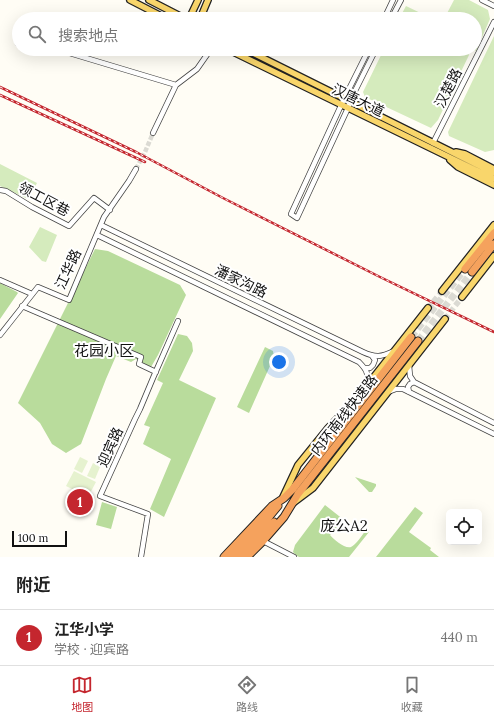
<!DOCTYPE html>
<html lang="zh">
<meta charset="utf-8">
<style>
body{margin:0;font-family:Lora,"Noto Sans SC",serif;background:#f2f2f2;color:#222}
.controls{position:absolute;right:12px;bottom:12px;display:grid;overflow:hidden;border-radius:6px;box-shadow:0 4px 16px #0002}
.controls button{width:36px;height:36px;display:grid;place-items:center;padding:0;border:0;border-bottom:1px solid #e0e0e0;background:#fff;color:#222;font:20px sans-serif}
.scale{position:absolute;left:12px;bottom:10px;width:55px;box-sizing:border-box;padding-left:4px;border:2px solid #111;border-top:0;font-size:11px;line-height:14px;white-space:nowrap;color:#111;-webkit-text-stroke:3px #fff;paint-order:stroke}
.you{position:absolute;left:279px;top:362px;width:14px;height:14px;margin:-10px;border:3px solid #fff;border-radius:50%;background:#1a73e8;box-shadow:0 0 0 6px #1a73e833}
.badge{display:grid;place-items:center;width:26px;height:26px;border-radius:50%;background:#c4262e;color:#fff;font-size:13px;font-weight:700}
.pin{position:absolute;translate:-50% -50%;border:2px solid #fff;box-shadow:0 1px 4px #0006}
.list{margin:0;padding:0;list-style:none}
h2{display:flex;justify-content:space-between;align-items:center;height:52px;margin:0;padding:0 16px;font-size:17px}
h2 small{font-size:13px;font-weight:400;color:#767676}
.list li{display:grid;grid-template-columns:26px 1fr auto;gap:12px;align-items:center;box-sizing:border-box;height:56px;padding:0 16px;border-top:1px solid #e0e0e0}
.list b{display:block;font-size:15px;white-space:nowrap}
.list p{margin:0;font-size:13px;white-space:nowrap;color:#767676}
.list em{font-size:13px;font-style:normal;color:#767676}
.icon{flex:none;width:22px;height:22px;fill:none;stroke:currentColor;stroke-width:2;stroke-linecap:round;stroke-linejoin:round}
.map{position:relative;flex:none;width:494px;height:557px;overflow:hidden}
.search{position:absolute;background:#fff;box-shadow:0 4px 16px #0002;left:12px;right:12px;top:12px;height:44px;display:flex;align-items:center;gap:10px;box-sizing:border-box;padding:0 14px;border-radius:22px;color:#767676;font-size:15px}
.sheet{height:108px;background:#fff}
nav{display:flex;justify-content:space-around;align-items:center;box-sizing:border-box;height:56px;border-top:1px solid #e0e0e0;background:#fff;font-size:11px;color:#767676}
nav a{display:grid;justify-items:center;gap:2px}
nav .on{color:#c4262e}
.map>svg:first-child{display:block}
.green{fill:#d5ebbd}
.forest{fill:#b9dc9c}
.pitch{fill:#e6f2cf}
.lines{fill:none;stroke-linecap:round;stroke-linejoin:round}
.minor-tunnel{stroke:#dbdad3;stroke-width:4.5;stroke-dasharray:4.5 2;stroke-linecap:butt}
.major-tunnel{stroke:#dbdad3;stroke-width:5.5;stroke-dasharray:5.5 3;stroke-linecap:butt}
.highway-tunnel{stroke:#dbdad3;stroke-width:7;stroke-dasharray:7 3.5;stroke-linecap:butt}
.minor-casing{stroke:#444;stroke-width:6}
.major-casing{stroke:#222;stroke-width:8}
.highway-casing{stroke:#222;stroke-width:9}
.minor{stroke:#fff;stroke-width:4.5}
.major{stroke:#f9d66b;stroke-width:5.5}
.highway{stroke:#f5a25d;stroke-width:7}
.rail-casing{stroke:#c4262e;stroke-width:2.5}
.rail{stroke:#fff;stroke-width:1;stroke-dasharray:3;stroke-linecap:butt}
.labels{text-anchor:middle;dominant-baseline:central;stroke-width:4;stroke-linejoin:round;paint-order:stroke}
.street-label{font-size:14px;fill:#111;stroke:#fff}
.neighbourhood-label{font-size:15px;fill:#111;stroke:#fff}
</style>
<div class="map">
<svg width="494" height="557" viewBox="0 0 494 557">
<rect width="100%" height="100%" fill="#fffdf5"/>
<path class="green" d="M454 0H469L488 10 490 19 476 51 473 49H475V19H444Z
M406 6 433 19H399Z
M494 36V150L485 152 449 136 448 132Z
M384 49H468L469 55 438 120 431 128 365 97 363 92Z
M0 164 37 183 28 199 0 186Z
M40 227 57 235 46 262 42 261 29 247Z"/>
<path class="forest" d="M95 249 108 251 180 285 186 295 158 355 151 367 136 359 131 362 116 356 106 379 81 444 66 453 52 444 40 423 18 403Z
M0 283 17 292 18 293 0 319Z
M178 334 187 336 192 343 193 351 179 380 216 398 164 517 150 509 171 459 143 444 150 427 144 425 163 383 157 380Z
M265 347 273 351 274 357 249 413 237 407Z
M355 477 376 484V486L372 492H369Z
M102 502 117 507 111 529 96 525Z
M325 505 344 520 330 535C334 540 345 549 351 547 356 545 363 534 366 530L369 532 349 557H299L296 555 293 552 295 545Z
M415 507 423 513 409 532 431 548 430 550 439 557H376Z"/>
<path class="pitch" d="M80 457 88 461 82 473 74 469Z
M93 463 100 467 95 479 87 476Z
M74 471 96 482 88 497 66 486Z"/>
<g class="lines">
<path class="minor-tunnel" d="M136 169 145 152 153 133"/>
<path class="major-tunnel" d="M428 308 442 291
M445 319 462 297"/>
<path class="highway-tunnel" d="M411 337 465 269
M418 341 472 272"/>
<g class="minor-casing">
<path id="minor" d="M482 0 494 6
M384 19 393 0
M391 19 401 0
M18 44 19 43
M56 49 176 85
M369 49 344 99 291 214 297 218 348 108 350 101 376 49
M153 133 176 85 197 69 211 49
M433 143 494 22
M0 190 6 191 32 207 69 226 94 198 110 210
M101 225 363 352C376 358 381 357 394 351
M97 235 359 362C368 371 368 374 367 385
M0 280 32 294
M22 306 141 357 139 364 156 372
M0 335 38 287 69 300 104 217 129 181 136 169
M409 365 410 376 414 382 494 423
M365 368H370L373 365 375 360 372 356
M388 392 396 389H403L494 434
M409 392 408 387 410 384 414 382
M263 541 294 557
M141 557 148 514 100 496 135 419 140 409 153 378 178 321"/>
</g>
<g class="major-casing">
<path id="major" d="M130 0 167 19
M149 0 186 19
M189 19 198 0
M200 19 208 0
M227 49 494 179
M245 49 494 173
M456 152 465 154 494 169
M450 160 458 167 494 185
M442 291 494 225
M462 297 494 256
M283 497 298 465 328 428 358 397 428 308
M293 503 313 488 445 319"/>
</g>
<g class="highway-casing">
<path id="highway" d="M465 269 494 233
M472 272 494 244
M224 557 272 506 284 498 292 490 411 337
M231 557 259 529 278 506
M239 557 274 522
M247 557 263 541 284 517 298 494 418 341"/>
</g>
<use href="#minor" class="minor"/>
<use href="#major" class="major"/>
<use href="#highway" class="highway"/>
<g class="rail-casing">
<path id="rail" d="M0 87 136 152 223 198 380 277 494 332
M0 95 145 162"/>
</g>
<use href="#rail" class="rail"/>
</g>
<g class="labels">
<g class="street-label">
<text transform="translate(448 88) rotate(-63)">汉楚路</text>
<text transform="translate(358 100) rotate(26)">汉唐大道</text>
<text transform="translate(44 199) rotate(28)">领工区巷</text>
<text transform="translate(68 269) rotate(-65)">江华路</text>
<text transform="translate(241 281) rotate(26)">潘家沟路</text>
<text transform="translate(344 415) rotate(-52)">内环南线快速路</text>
<text transform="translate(110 447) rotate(-66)">迎宾路</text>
</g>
<g class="neighbourhood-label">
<text x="104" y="350">花园小区</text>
<text x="344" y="525">庞公A2</text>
</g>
</g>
</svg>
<div class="controls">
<button><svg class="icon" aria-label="locate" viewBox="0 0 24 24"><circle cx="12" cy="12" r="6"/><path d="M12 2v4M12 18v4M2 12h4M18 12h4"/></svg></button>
</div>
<div class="scale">100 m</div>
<div class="you"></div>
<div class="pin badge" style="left:80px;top:502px">1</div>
<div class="search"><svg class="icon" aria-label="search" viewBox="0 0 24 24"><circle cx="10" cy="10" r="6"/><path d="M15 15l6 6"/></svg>搜索地点</div>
</div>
<section class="sheet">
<h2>附近<small></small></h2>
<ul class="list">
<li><span class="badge">1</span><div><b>江华小学</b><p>学校 · 迎宾路</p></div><em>440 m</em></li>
</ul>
</section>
<nav>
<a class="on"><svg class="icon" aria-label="map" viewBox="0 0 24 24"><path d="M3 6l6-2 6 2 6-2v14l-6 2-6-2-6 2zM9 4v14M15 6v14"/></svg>地图</a>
<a><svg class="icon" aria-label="directions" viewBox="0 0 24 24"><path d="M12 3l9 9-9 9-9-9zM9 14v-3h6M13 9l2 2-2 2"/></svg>路线</a>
<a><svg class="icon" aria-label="saved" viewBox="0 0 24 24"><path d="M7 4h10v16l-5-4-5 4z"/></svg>收藏</a>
</nav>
